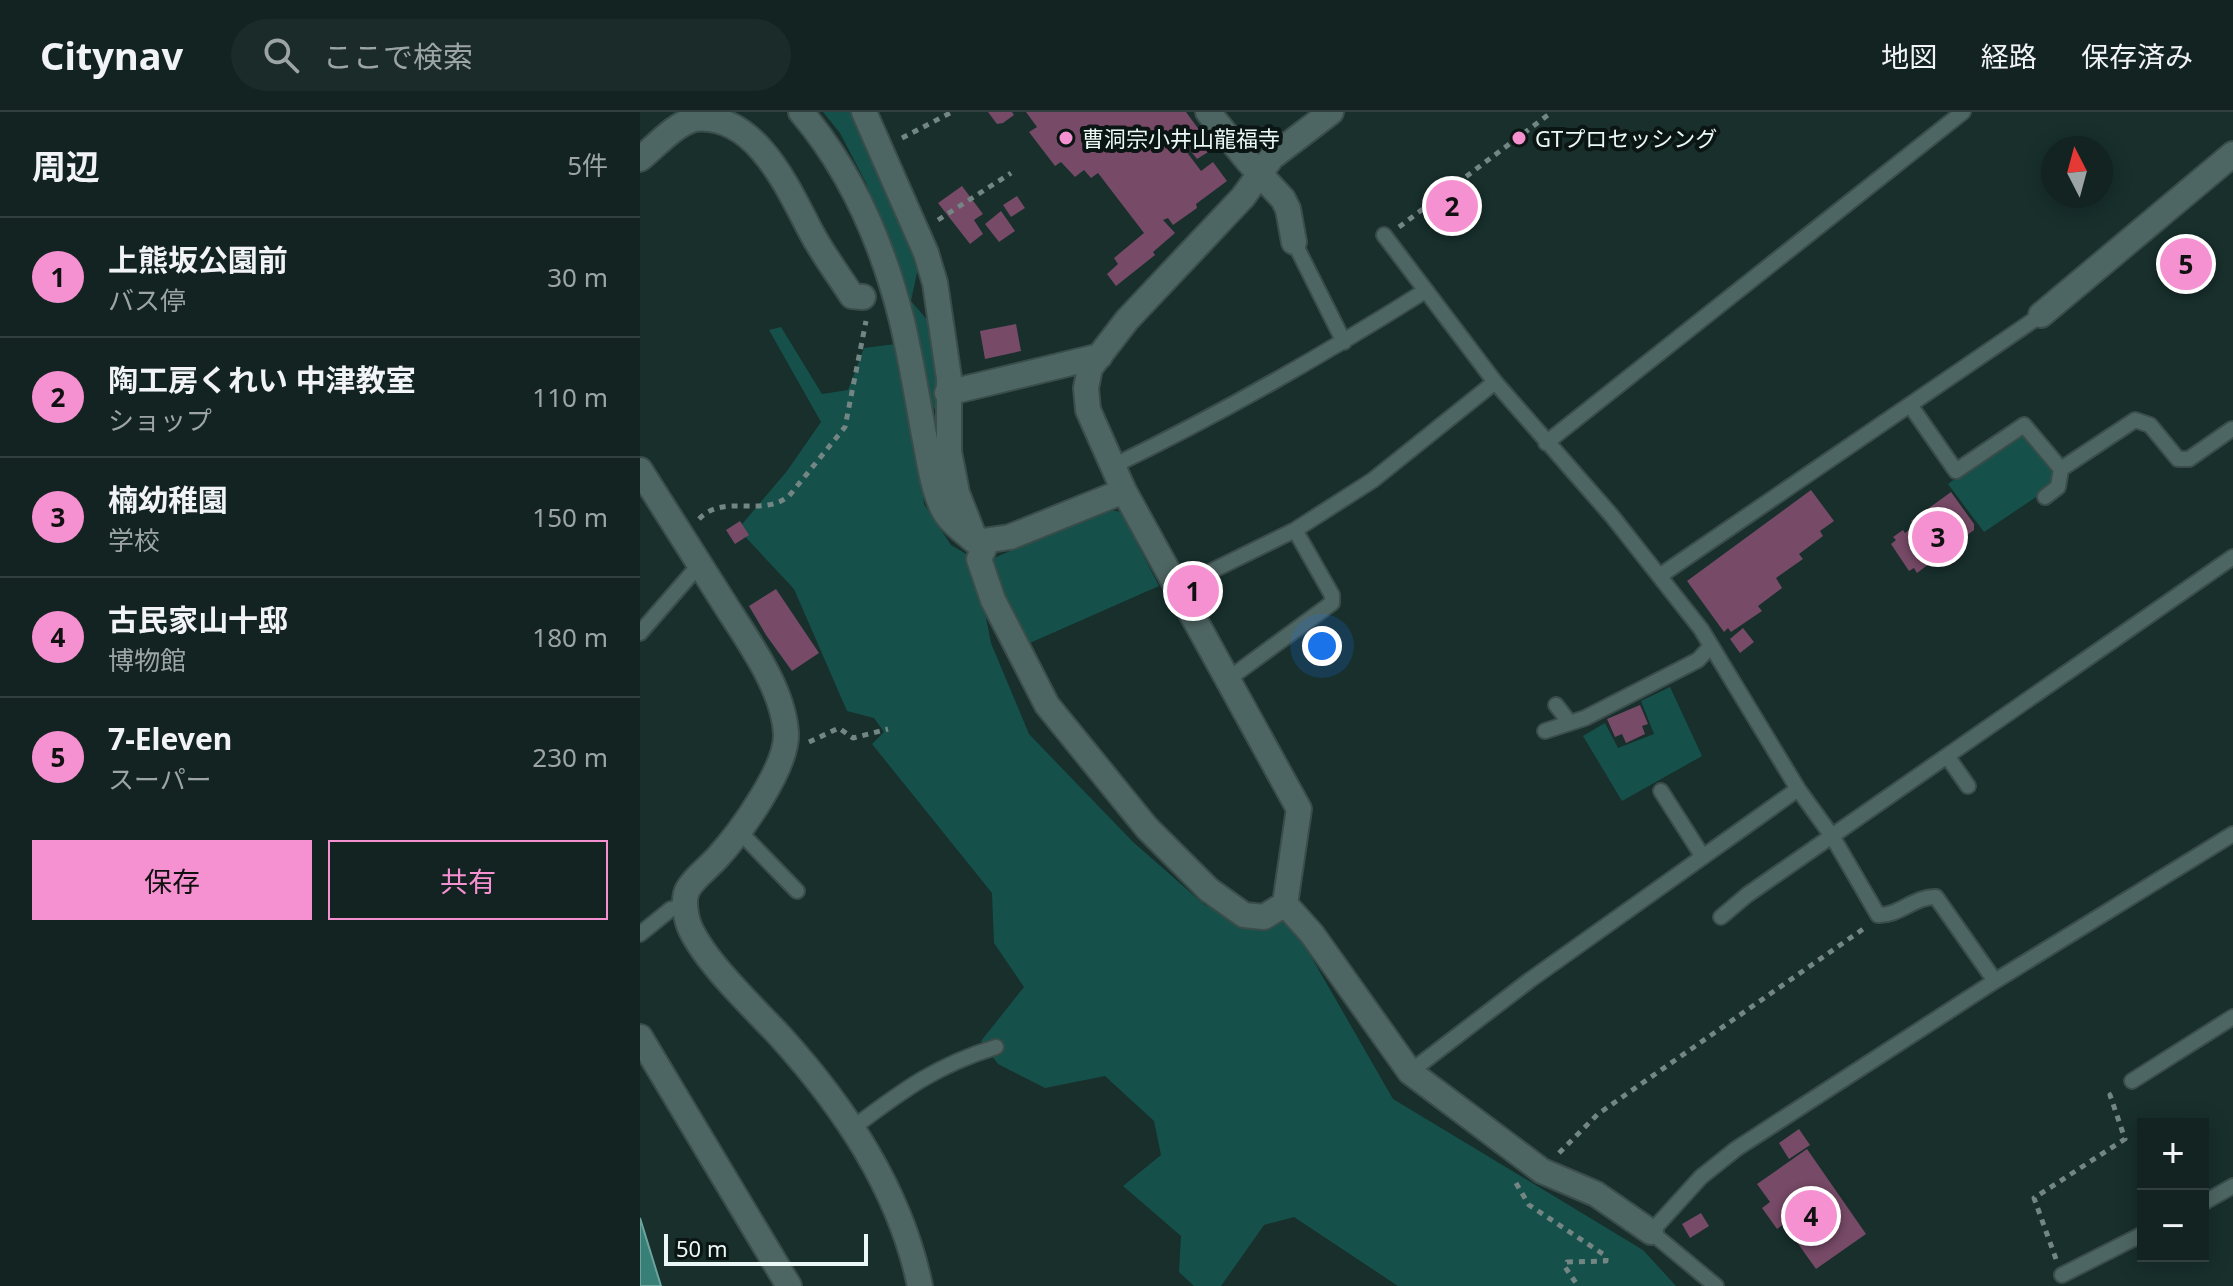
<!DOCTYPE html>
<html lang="ja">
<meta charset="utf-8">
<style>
body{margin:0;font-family:"Noto Sans","Noto Sans JP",sans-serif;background:#1b2b2a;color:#f1f3f6}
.controls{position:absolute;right:24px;bottom:24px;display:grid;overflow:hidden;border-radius:0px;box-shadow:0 4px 20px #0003}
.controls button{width:72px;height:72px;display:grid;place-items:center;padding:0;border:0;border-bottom:2px solid #31403f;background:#122321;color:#f1f3f6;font:40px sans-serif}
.compass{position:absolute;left:1401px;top:24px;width:72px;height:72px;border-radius:50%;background:#122321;box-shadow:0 4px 20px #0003;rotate:354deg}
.scale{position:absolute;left:24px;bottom:20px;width:204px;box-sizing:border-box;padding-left:8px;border:4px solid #eaf8f6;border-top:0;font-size:22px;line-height:28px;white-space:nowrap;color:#eaf8f6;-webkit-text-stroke:6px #0b1513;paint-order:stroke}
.you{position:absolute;left:682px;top:534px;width:28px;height:28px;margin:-20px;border:6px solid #fff;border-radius:50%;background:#1a73e8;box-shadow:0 0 0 12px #1a73e833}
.badge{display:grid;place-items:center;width:52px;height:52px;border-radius:50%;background:#f590d1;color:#111;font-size:26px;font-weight:700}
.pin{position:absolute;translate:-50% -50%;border:4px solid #fff;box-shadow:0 2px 8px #0006}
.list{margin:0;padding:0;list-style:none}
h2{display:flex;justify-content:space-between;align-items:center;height:104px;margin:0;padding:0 32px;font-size:34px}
h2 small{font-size:26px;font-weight:400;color:#9ca4a5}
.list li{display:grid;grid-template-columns:52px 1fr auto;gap:24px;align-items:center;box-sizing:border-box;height:120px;padding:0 32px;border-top:2px solid #31403f}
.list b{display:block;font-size:30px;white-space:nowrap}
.list p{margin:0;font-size:26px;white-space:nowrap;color:#9ca4a5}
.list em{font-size:26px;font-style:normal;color:#9ca4a5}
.actions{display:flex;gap:16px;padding:24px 32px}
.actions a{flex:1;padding:18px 0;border:2px solid #f590d1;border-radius:0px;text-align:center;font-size:28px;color:#f590d1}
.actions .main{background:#f590d1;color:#111}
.icon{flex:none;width:44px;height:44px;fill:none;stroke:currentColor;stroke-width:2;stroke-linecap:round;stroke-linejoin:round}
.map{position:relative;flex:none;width:1593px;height:1174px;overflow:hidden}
header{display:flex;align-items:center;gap:48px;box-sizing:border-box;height:112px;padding:0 40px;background:#122321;border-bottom:2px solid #31403f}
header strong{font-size:38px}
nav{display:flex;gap:44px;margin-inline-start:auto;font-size:28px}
.search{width:560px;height:72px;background:#1b2b2a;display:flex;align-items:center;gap:20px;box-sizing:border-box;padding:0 28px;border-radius:44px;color:#9ca4a5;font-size:30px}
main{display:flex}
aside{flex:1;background:#122321}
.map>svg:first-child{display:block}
.green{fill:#16504a}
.water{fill:#377f77;stroke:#6da39d;stroke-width:2}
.building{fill:#774a67}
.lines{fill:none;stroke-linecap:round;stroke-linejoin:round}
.service-casing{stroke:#3a4d4a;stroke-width:18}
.minor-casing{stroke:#3a4d4a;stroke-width:28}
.path{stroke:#738684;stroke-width:5;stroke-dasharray:6 6;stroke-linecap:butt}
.service{stroke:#4e6663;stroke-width:14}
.minor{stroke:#4e6663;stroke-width:24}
.poi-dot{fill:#f590d1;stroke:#0b1513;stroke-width:3}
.labels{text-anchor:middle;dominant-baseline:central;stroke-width:8;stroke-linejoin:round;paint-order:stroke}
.poi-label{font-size:22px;fill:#eaf8f6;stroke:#0b1513;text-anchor:start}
</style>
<header>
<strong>Citynav</strong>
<div class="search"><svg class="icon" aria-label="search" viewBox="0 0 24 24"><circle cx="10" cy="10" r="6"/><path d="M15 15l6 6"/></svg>ここで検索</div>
<nav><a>地図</a><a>経路</a><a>保存済み</a></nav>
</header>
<main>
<aside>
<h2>周辺<small>5件</small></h2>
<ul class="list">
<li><span class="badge">1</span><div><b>上熊坂公園前</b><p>バス停</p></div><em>30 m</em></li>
<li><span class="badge">2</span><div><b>陶工房くれい 中津教室</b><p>ショップ</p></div><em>110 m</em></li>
<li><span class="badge">3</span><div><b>楠幼稚園</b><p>学校</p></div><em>150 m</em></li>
<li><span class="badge">4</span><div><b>古民家山十邸</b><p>博物館</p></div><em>180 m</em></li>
<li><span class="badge">5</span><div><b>7-Eleven</b><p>スーパー</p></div><em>230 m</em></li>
</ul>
<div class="actions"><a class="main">保存</a><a>共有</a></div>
</aside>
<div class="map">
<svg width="1593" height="1174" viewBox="0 0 1593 1174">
<rect width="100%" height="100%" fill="#182f2c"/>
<path class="green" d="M183 0H218L279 151 271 189 295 217 301 288 277 320 284 392 311 433 343 452 338 465 351 531 389 622 493 730 566 794H642L753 987 1003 1138 1036 1174H758L654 1105 624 1113 581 1174H554L539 1160 541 1124 483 1074 521 1043 514 1009 465 964 405 976 358 952 341 929 384 875 354 831 352 781 232 632 244 620 234 606 207 599 154 477 98 417 147 359 181 310 129 218 141 215 182 282 208 278 224 236 256 232 265 288 284 285 273 215 226 71 200 21Z
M1386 324 1412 357 1411 375 1344 420 1308 372 1372 325Z
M466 397 481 400 519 474 383 534 345 454 354 446Z
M1030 575 1062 644 982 689 943 624 965 611 978 636 1014 622 1001 589Z"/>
<path class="water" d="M0 1106 21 1174H0Z"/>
<path class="building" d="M348 0H372L374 3 363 11 357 12Z
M386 0H546L573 37 557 47 542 28 546 39 561 59 573 50 587 69 556 92 557 96 533 113 528 106 523 108 535 121 513 140 515 143 476 174 467 162 478 152 474 146 504 121 458 61 451 66 444 58 435 65 421 50 415 54 389 20 397 15Z
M322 74 343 102 334 108 343 122 330 132 298 91Z
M377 84 385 96 371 105 363 93Z
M361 99 375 119 359 130 345 112Z
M376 212 381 239 345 247 340 219Z
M1171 378 1194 409 1180 419 1183 424 1159 442 1163 447 1136 466 1142 476 1118 494 1122 499 1091 520 1088 516 1084 520 1047 469Z
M1311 380 1334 412V418L1277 461 1274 456 1269 459 1251 432 1256 428 1253 425 1263 418 1265 421 1275 414 1271 409Z
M100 409 109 423 95 432 86 418Z
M136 477 179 541 152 559 126 523 109 494Z
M1103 516 1114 530 1100 541 1090 527Z
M1000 593 1008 612 1002 614 1005 622 986 631 982 622 975 625 967 607Z
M1159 1017 1170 1033 1149 1047 1139 1031Z
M1167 1037 1226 1122 1176 1157 1144 1112 1137 1117 1122 1096 1130 1090 1117 1072Z
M1061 1101 1069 1114 1050 1126 1042 1112Z"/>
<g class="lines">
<g class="service-casing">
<path id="service" d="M744 123 855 270 972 404 1061 517 1158 677 1192 724 1238 803C1259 804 1275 784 1296 785L1355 869
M654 130 704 230
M1270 293 1316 359 1384 313 1421 357 1495 308 1510 313 1538 347H1549L1592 317
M906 331 1323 0
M473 354C581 302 683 243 785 179
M1405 385 1418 375 1421 357
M1021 463 1401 203
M537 476 655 418 733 368 855 270
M0 521 60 452
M587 568 692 491V483L655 418
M916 593 930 611
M905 619 945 606 1058 548 1071 534
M1307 644 1328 674
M1021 679 1063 745
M98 718 157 779
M1081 805 1107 783 1593 445
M0 822 31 797 45 794
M770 960 890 868 1158 677
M1492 969 1593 905
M214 1015C263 978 297 953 356 935
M1563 1091 1593 1074
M1422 1163 1503 1122
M1076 1174 1011 1120 1061 1065 1096 1037 1355 869 1593 722"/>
</g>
<g class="minor-casing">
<path id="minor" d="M161 0C212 60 243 133 262 209 271 247 277 285 284 323 289 347 292 374 302 395 309 410 324 420 336 430L370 425 484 379
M224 0 286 141 295 171 309 266V340L317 381 333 422
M568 0 607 48 643 87 648 97 654 130
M691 0 632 45 603 85 487 208 450 256 446 276 448 298 484 379 659 697 645 792 672 822 770 960 902 1059 956 1082 1011 1120
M0 47C16 34 34 13 54 7 115 0 148 76 169 116 181 140 198 162 212 184L223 185
M1401 203 1593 42
M307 281 460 244
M0 358C27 401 54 443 81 486 105 525 143 574 146 621 148 655 100 721 77 746 68 756 54 766 48 777 42 787 46 808 51 818 68 853 113 895 140 924 205 996 260 1078 280 1174
M347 430 339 447 353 488 407 593 507 716 569 778 604 803 624 805 645 792
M0 925 149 1174"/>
</g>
<path class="path" d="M262 26 312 0
M298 108 371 61
M759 115 912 0
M59 407C84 381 121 406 149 384L205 315 226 209
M169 630 199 616 213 626 248 617
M919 1041 958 1002 1226 815
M876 1071 889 1093 966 1144V1149L927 1150 925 1155 938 1174
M1416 1147 1394 1086 1485 1027 1470 983 1476 980"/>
<use href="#service" class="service"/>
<use href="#minor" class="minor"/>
</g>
<g class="poi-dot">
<circle cx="426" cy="26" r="8"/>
<circle cx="879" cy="26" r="8"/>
</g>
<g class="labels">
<g class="poi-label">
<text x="442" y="26">曹洞宗小井山龍福寺</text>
<text x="895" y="26">GTプロセッシング</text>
</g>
</g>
</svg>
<div class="controls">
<button>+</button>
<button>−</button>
</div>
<svg class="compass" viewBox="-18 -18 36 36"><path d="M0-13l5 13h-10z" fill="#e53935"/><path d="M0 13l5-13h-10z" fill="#9ca4a5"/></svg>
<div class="scale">50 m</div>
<div class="you"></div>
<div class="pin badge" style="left:553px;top:479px">1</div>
<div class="pin badge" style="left:812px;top:94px">2</div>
<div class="pin badge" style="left:1298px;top:425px">3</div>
<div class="pin badge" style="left:1171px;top:1104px">4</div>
<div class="pin badge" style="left:1546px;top:152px">5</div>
</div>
</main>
